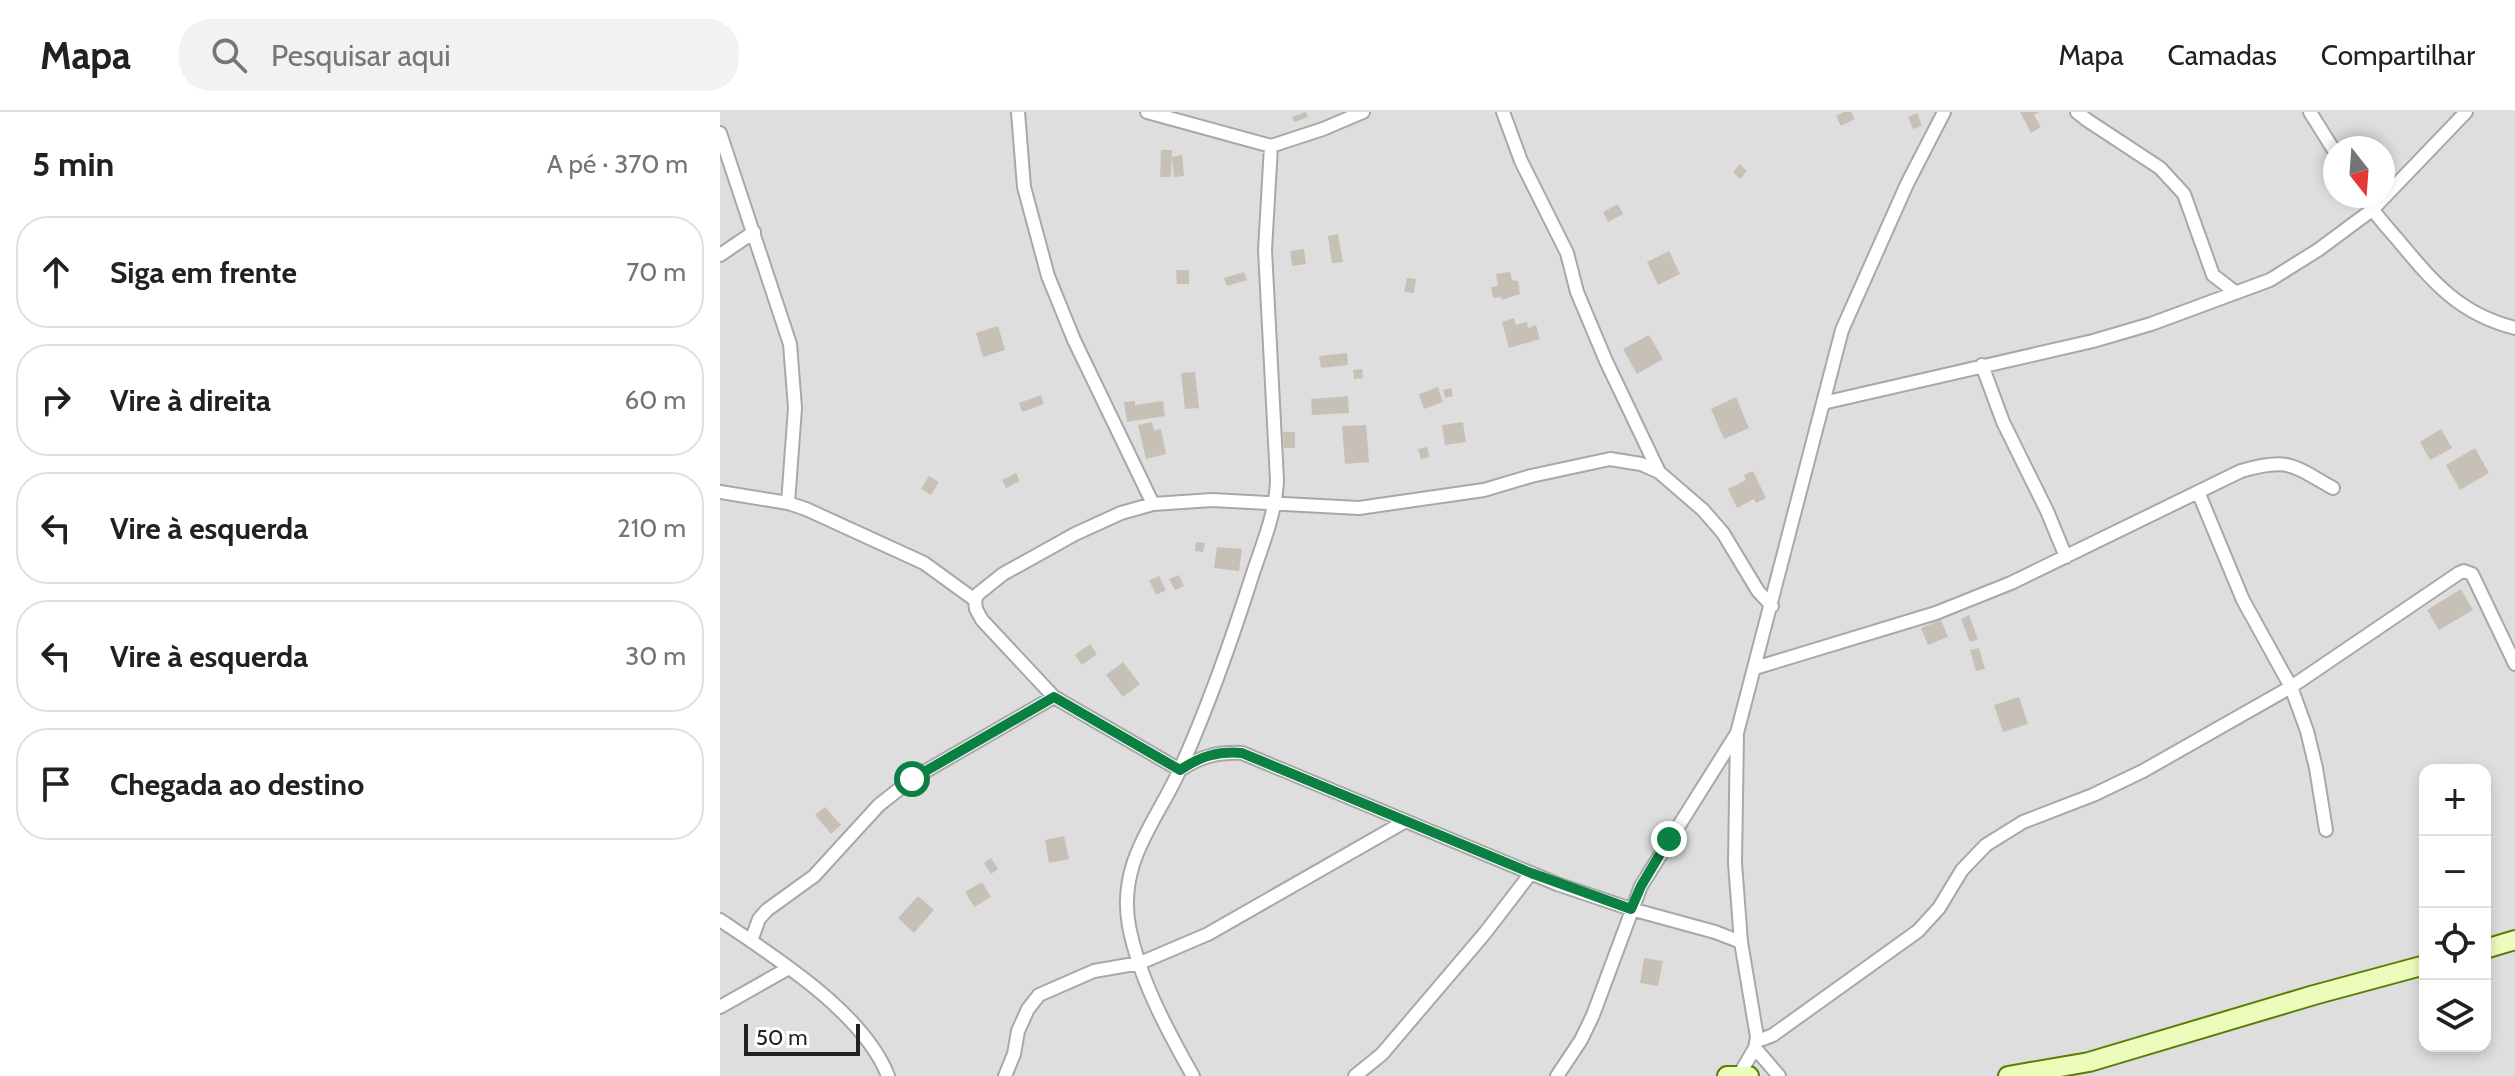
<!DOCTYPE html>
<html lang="pt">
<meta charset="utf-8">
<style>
body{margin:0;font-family:Cabin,sans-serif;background:#f2f2f2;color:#202124}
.controls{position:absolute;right:24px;bottom:24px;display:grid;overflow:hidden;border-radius:16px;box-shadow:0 4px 12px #0003}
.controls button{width:72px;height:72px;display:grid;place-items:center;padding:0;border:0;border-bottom:2px solid #e0e0e0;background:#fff;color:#202124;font:40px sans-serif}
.compass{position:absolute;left:1603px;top:24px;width:72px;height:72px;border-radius:50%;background:#fff;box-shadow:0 4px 12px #0003;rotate:163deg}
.scale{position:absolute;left:24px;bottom:20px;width:116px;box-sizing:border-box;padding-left:8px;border:4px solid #212121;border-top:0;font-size:22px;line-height:28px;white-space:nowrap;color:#212121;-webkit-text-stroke:6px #fff;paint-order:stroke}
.stop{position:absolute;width:24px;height:24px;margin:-18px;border:6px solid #0b8043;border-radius:50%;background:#fff}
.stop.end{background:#0b8043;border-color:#fff;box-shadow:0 2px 8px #0008}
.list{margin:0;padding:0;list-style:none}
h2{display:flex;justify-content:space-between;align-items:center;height:104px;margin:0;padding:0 32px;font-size:34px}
h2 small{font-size:26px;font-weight:400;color:#757577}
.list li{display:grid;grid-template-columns:52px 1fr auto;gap:24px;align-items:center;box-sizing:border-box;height:112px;margin:0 16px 16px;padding:0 16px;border:2px solid #e0e0e0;border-radius:32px}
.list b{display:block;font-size:30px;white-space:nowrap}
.list em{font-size:26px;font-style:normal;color:#757577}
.icon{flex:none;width:44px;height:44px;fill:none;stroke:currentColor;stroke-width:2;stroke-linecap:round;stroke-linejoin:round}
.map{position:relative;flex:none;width:1795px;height:964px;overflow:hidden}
header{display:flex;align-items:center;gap:48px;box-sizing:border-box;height:112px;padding:0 40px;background:#fff;border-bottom:2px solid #e0e0e0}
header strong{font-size:38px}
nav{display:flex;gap:44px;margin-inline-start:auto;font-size:28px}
.search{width:560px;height:72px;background:#f2f2f2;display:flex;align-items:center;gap:20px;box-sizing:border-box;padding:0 28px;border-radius:32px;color:#757577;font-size:30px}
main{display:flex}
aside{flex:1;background:#fff}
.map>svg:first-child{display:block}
.residential{fill:#dfdede;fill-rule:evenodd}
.building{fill:#c7c0b6}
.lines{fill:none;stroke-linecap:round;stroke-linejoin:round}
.street-casing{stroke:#a8a8a8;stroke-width:16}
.secondary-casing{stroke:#597e02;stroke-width:22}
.street{stroke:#fff;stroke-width:12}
.secondary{stroke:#ecfcbb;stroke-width:18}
.route{stroke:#0b8043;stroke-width:10}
</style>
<header>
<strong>Mapa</strong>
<div class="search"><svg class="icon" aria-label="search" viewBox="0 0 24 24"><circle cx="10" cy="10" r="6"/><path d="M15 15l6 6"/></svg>Pesquisar aqui</div>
<nav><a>Mapa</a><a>Camadas</a><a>Compartilhar</a></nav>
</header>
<main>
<aside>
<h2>5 min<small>A pé · 370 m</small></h2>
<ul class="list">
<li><svg class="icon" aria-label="ahead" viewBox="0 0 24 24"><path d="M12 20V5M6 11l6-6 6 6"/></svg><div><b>Siga em frente</b></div><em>70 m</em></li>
<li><svg class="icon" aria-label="right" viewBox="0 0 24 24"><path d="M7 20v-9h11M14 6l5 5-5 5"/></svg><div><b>Vire à direita</b></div><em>60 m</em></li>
<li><svg class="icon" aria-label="left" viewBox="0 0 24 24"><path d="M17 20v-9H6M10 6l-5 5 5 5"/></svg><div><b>Vire à esquerda</b></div><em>210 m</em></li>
<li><svg class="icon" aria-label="left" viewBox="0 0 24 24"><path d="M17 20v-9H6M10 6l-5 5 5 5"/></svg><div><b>Vire à esquerda</b></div><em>30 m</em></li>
<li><svg class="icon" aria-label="arrive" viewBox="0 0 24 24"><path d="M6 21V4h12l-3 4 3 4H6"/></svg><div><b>Chegada ao destino</b></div></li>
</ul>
</aside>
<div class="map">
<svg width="1795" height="964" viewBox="0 0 1795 964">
<rect width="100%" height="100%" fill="#f1f0e7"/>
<path class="residential" d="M0 0H1795V964H0ZM1615 36H1663V84H1615ZM1705 658H1765V934H1705Z"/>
<path class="building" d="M586 0 588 5 574 10 572 5Z
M1124 0H1131L1135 7 1121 14 1116 4Z
M1300 0H1319L1314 3 1321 15 1311 21Z
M1197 1 1202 14 1193 17 1188 5Z
M441 38H452L451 65H440Z
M462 43 464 64 454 65 452 45Z
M1020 52 1027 59 1020 67 1013 60Z
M898 92 903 102 888 110 883 100Z
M618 122 623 150 612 151 608 124Z
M584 137 586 152 572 154 570 139Z
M949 139 960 162 938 173 927 150Z
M456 158H469V172H457Z
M524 160 527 168 507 174 504 166Z
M790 160 792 168 798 169 800 182 782 188 781 185 773 186 771 175 778 174 776 162Z
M687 166 696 167 694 181 684 180Z
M794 206 796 213 807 210 808 216 816 213 820 227 789 236 782 210Z
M278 214 285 238 263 245 256 221Z
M929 223 943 247 917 262 903 237Z
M627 241 628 253 601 256 599 244Z
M642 257 643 266 634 267 633 258Z
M475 260 479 296 465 297 461 261Z
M718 275 723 290 704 297 699 282Z
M731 276 733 284 725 286 723 278Z
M321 283 324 292 302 300 299 291Z
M628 284 629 301 592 303 591 287Z
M1016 285 1029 316 1004 327 991 297Z
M415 289V293L443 289 445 304 407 310 404 290Z
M432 310 434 318 441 317 446 342 426 347 418 313Z
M743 310 746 330 725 333 722 313Z
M646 313 649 350 625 352 622 314Z
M1721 317 1732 336 1710 348 1700 330Z
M563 320H575V336H564Z
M707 335 710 345 701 347 698 337Z
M1755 336 1769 361 1740 378 1726 353Z
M1033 359 1046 386 1036 391 1034 387 1017 396 1008 377 1026 368 1024 363Z
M296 361 300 369 286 376 282 368Z
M209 364 219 370 211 383 201 377Z
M476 430 485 431 483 440 475 439Z
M497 435 522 437 519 459 494 456Z
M459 463 464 474 455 478 449 467Z
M439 464 446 478 436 483 429 468Z
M1741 477 1753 498 1719 518 1707 498Z
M1249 503 1258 527 1250 530 1241 507Z
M1221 508 1228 525 1208 533 1201 516Z
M370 532 377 542 362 553 355 543Z
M1259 536 1265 557 1256 559 1250 538Z
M403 550 420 572 403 585 386 563Z
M1299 585 1308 612 1283 620 1274 593Z
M105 695 121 713 111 722 95 703Z
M344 724 349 747 329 751 325 728Z
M271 746 278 757 271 762 264 751Z
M262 770 271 785 254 795 245 780Z
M198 784 214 798 194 821 178 806Z
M924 846 943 849 938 874 920 871Z"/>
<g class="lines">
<g class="street-casing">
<path id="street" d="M298 0 304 75 328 164 354 228 433 392
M427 0 551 34 603 17 643 0
M783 0 801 49 847 141 857 180 886 249 939 360
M1357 0 1367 8 1440 56 1464 82 1493 163 1515 180
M1590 0 1615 40
M0 21 70 232 75 296 68 391
M1643 84C1653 100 1665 113 1678 128 1713 170 1739 202 1795 216
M0 143 34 120
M1262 253 1283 310 1327 399 1346 445
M1103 291 1373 229 1431 212 1550 168 1598 138 1652 98 1746 0
M0 380 68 391 86 397 204 451 255 488
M1479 382 1523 488 1571 575 1587 619 1596 656 1606 718
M1035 556 1216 501 1291 471 1521 359C1568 345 1572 353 1613 376
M0 808C55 845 144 901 168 964
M31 829 39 807 47 798 94 764 159 693 192 667 334 585
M1021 830 995 820 911 797 837 772 522 641C498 640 481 644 460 658L334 585 262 508 256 497 255 488 258 482 283 462 355 422 401 401 433 392 492 388 639 396 764 378 811 364 890 347 921 352 939 360 983 398 1003 421 1038 479 1052 494
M0 895 67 857
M1037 925 1043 927 1053 923 1198 819 1219 796 1242 758 1266 733 1303 710 1373 683 1423 659 1571 575 1739 461 1744 459 1752 462 1795 552
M1035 936 1059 964
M1019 963 1035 936 1037 925 1021 830 1015 751 1017 621 1122 218 1187 72 1224 0
M285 964 294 942 298 919 308 897 319 883 374 859 420 851 488 822 684 710
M473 964C447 918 419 866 409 814 397 749 438 708 461 655 489 593 512 527 533 461 543 431 556 400 557 368L545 138 551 34
M635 964 662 942 765 821 811 761
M837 964 861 928 873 903 921 774 1017 621"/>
</g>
<g class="secondary-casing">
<path id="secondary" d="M1765 837 1795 828
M1007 964H1029
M1288 964 1369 950 1594 883 1705 853"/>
</g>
<use href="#street" class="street"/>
<use href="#secondary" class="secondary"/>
</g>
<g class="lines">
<path class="route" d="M192 667 334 585 460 658C481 644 498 639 522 641L811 761 911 797 921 774 949 727"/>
</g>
</svg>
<div class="controls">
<button>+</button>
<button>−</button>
<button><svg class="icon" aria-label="locate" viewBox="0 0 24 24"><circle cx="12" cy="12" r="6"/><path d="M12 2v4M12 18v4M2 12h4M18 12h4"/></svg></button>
<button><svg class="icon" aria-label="layers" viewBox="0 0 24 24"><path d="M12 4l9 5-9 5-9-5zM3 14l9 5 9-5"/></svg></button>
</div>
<svg class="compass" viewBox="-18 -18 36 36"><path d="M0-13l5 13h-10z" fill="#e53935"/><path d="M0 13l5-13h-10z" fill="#757577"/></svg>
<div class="scale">50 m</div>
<div class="stop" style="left:192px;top:667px"></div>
<div class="stop end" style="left:949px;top:727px"></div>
</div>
</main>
